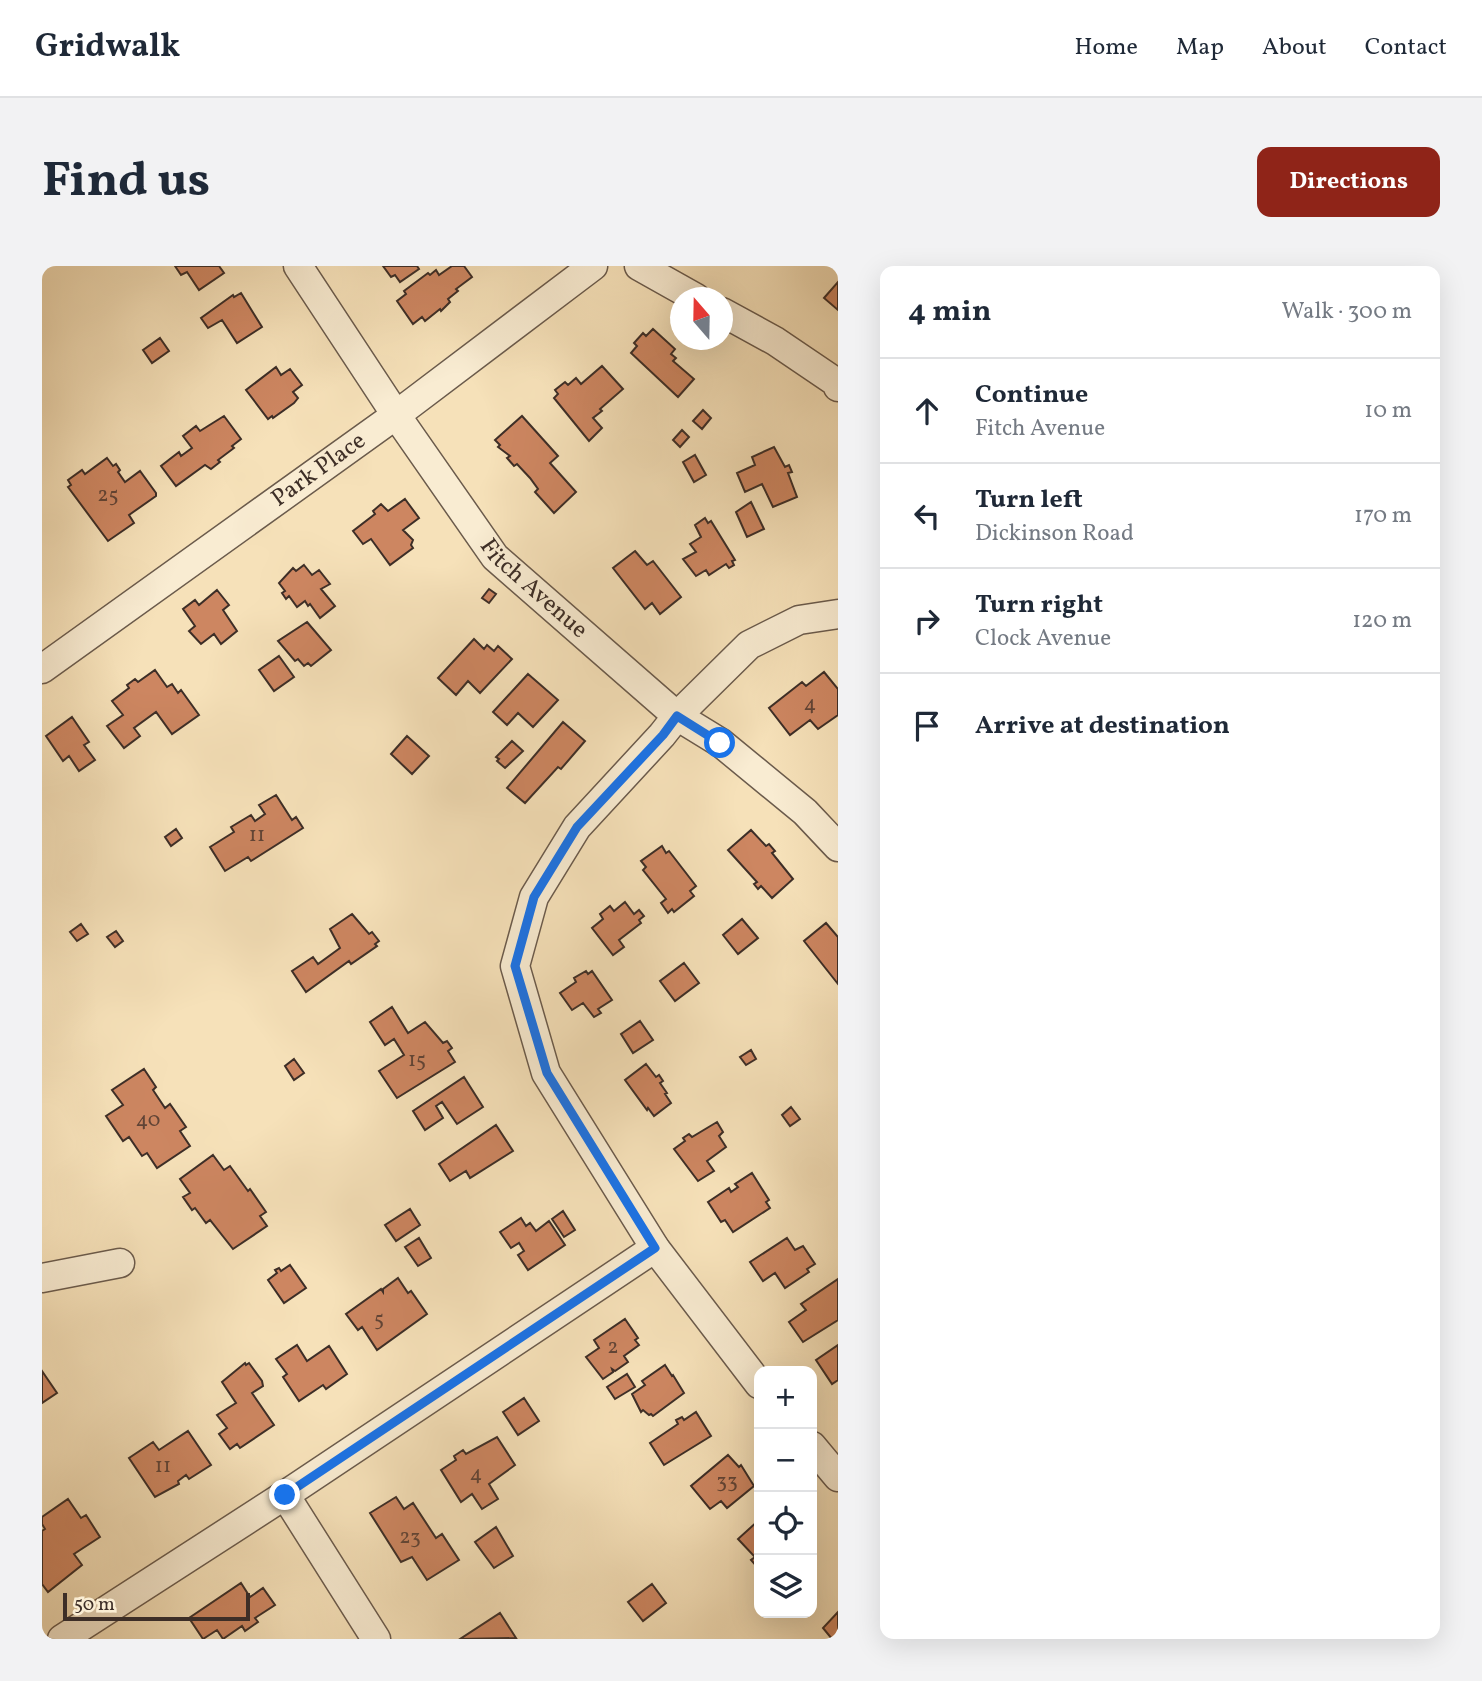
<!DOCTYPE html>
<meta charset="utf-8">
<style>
body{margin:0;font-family:Vollkorn,serif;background:#f2f2f3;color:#1f2937}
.controls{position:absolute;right:21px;bottom:21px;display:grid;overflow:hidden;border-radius:14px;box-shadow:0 7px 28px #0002}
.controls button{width:63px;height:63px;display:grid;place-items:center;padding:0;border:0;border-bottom:2px solid #e0e1e3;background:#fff;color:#1f2937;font:35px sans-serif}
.compass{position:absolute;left:628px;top:21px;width:63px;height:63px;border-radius:50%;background:#fff;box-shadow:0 7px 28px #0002;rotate:340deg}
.scale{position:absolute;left:21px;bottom:18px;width:187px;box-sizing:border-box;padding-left:7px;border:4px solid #3d2e27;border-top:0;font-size:19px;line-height:24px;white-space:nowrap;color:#3d2e27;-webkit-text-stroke:5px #f9ecd2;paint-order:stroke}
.stop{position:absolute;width:21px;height:21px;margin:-16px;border:5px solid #1a73e8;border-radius:50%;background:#fff}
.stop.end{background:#1a73e8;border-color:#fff;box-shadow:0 2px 7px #0008}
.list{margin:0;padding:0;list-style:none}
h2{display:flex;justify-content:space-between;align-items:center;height:91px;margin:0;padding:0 28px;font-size:30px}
h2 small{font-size:23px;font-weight:400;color:#747a83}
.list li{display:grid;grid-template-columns:46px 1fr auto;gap:21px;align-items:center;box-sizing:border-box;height:105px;padding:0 28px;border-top:2px solid #e0e1e3}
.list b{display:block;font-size:26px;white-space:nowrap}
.list p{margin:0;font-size:23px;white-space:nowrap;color:#747a83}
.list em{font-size:23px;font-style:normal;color:#747a83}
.icon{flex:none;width:38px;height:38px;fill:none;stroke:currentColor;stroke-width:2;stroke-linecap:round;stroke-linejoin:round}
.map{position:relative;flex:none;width:796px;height:1373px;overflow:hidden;border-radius:14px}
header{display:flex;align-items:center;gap:42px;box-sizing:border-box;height:98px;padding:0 35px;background:#fff;border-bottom:2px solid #e0e1e3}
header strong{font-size:33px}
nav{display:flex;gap:38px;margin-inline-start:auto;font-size:24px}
.intro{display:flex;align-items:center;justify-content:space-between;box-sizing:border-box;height:168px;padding:0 42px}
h1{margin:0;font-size:49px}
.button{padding:18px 32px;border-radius:14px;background:#8f2418;color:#fff;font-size:24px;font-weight:700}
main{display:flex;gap:42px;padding:0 42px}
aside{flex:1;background:#fff;border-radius:14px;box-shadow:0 7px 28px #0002}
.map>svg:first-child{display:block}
.building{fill:#cd8661;stroke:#3d2e27;stroke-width:2}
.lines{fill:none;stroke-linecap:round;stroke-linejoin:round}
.minor-casing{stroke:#6b5b4c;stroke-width:31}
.minor{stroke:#f9ecd2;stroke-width:28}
.route{stroke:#1a73e8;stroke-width:9}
.labels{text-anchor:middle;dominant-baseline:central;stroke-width:6;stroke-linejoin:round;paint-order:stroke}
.number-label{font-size:21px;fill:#614436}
.street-label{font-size:24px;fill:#3d2e27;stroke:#f9ecd2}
</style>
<header>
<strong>Gridwalk</strong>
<nav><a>Home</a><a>Map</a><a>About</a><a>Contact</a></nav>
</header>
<div class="intro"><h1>Find us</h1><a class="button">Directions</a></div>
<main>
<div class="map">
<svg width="796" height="1373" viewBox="0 0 796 1373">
<rect width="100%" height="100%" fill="#f6e1b9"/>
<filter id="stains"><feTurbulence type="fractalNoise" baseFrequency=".00286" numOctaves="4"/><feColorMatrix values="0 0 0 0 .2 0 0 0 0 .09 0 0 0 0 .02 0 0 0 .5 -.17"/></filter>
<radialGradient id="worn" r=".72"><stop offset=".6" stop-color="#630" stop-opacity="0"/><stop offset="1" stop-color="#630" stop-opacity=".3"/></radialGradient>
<path class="building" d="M133 0H177L182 7 157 24 145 6 139 9Z
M341 0H375L377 3 358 16 353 9 349 11Z
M410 0H422L430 11 414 23 416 25 406 33 408 36 399 45 398 43 383 55 380 51 371 58 355 35 364 28 362 25 386 7 388 9 394 4 397 9Z
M796 16V44L782 32Z
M199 27 220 61 195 77 180 54 166 62 159 52 191 29 192 31Z
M611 63 633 83 629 88 634 92 631 95 652 113 636 131 589 87 595 80 592 77 601 67 604 70Z
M118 72 127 85 110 97 101 84Z
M560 100 581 123 558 143 560 145 551 152 560 162 547 175 512 132 516 128 513 124 523 116 526 119 534 112 539 118Z
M234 101 239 109 248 103 260 119 251 126 256 132 252 137 231 152 230 150 226 153 204 124Z
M661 144 669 152 660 163 651 155Z
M182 150 199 173 190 180 192 182 176 194 178 196 169 203 163 199 134 220 119 200 137 186 139 190 150 182 141 170 154 160 158 165Z
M480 150 516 190 508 197 534 226 512 247 493 226 496 223 488 212 475 198 472 200 465 192 468 190 456 181 458 179 453 174Z
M640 164 647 171 638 181 631 174Z
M732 181 743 201 747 199 750 206 746 207 755 231 731 241 720 218 703 226 695 207 713 199 710 191Z
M653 189 664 209 652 216 641 196Z
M65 192 71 200 74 198 78 204 76 206 83 216 98 205 114 227V230L87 249 92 257 66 275 26 221 29 219 26 214 40 204 43 208Z
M363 233 377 252 361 264 371 274 369 279 371 282 348 299 329 273 321 278 311 265 333 248 331 245 339 238 346 245Z
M709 236 722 263 705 271 694 246Z
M663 252 666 257 669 255 693 294 690 295 692 299 687 302 684 298 667 309 664 304 654 310 641 293 654 286 648 278 659 271 653 259Z
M593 285 605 299 611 295 639 331 618 348 610 337 603 343 571 302Z
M262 299 270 309 277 304 288 318 279 323 293 340 278 352 268 338 266 340 263 335 255 341 247 330 244 333 240 327 243 325 237 317 251 302 254 305Z
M447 323 454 328 447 337 440 332Z
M175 324 187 339 181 344 195 365 179 378 172 368 159 378 147 365 153 360 141 343 153 334 157 339Z
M265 356 289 384 269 400 266 397 262 400 256 393 253 395 236 375Z
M432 373 442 383 445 379 452 385 456 380 470 393 438 427 426 415 414 429 396 412Z
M237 390 252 411 232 425 217 404Z
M113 404 125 421 130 418 136 427 139 424 157 449 130 468 114 446 92 462 98 470 82 482 65 460 81 449 70 435 87 422 85 419 93 413 96 416Z
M782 406 796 423V449L776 463 768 454 748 469 727 442 760 416 764 420Z
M486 408 516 434 491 461 476 447 465 459 451 446Z
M30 451 47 476 42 479 53 494 37 505 27 490 21 495 4 470Z
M521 456 543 475 519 503 516 501 483 537 465 522Z
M365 470 387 490 370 508 349 488Z
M470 475 481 485 463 502 455 495 457 493 454 491Z
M234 529 250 554 254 551 261 562 209 595 206 591 183 605 168 581 192 566 189 561 209 549 213 555 223 548 217 539Z
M134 563 140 572 129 580 123 571Z
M709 564 724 580 727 578 733 585 730 587 751 613 730 632 719 620 716 623 712 618 715 616 686 584Z
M620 580 624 587 627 585 654 620 648 625 652 630 632 646 630 643 626 647 619 637 624 633 601 604 604 601 599 595Z
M583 636 592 648 597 644 602 650 597 654 599 657 577 674 582 681 571 689 550 662 561 653 558 648 568 640 572 645Z
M310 648 327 668 330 666 337 675 333 678 335 680 309 698 307 695 264 726 250 705 271 691 276 698 298 682 288 663Z
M700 653 716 672 696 688 681 669Z
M784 657 796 671V718L762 675Z
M39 658 46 668 35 675 28 666Z
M74 665 81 675 73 681 65 671Z
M642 697 657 717 633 735 618 715Z
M544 705 546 708 550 705 570 734 556 743 559 747 552 751 541 737 530 744 518 727 534 716 532 712Z
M350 741 366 767 383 756 401 777 405 775 410 782 406 785 413 796 355 832 337 805 362 789 352 773 343 779 328 756Z
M598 755 611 774 591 787 579 768Z
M709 784 714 793 704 799 698 791Z
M252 793 262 807 252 814 243 800Z
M604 798 614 811 617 809 621 815 618 817 625 827 623 828 629 837 612 850 606 842 605 844 583 814Z
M102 803 114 821 111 824 123 842 128 838 144 861 138 865 148 880 115 902 105 887 100 890 87 871 81 875 64 850 81 839 70 824Z
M422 811 441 841 415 858 400 836 394 840 401 852 383 864 371 845Z
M749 841 758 853 748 860 740 849Z
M675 856 681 866 677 870 684 881 665 895 672 905 656 915 632 883 643 875 641 872 647 868 650 871Z
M454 859 471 885 428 912 424 905 408 915 397 898Z
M171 889 182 904 188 900 206 925 208 923 224 946 218 950 225 960 191 983 168 954 164 957 153 942 150 944 141 931 148 927 138 913Z
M710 907 727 934 724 936 728 942 691 966 683 954 679 956 666 936 687 922 689 926 696 921 693 918Z
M368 943 378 959 354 975 343 959Z
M521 945 533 964 522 971 510 953Z
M479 952 484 960 488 957 494 965 507 955 523 979 486 1004 476 989 482 985 477 977 469 982 458 966Z
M377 972 389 992 376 1000 363 981Z
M745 972 753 984 761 980 773 998 765 1003 767 1006 743 1022 733 1007 721 1015 708 996Z
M248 999 264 1022 242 1037 226 1014 235 1007 233 1004 237 1002 239 1005Z
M356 1012 366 1027 369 1025 385 1048 335 1084 320 1061 316 1064 304 1048 339 1023 341 1026V1023Z
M796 1013V1054L761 1076 747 1056 764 1044 759 1038Z
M583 1053 596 1072 593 1074 597 1079 582 1090 586 1096 573 1105 570 1103 571 1106 561 1113 544 1091 557 1082 552 1074Z
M255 1079 265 1095 287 1080 305 1108 284 1123 281 1119 257 1135 241 1111 245 1108 234 1093Z
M796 1079V1114L790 1118 774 1094Z
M203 1097 204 1099 207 1097 220 1115 221 1120 210 1127 232 1159 198 1182 195 1178 188 1183 177 1168 185 1162 175 1149 194 1137 180 1116Z
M623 1099 630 1110 631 1109 642 1127 611 1150 609 1148 607 1149 601 1144 599 1146 590 1128 603 1119 600 1115Z
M0 1105 15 1127 0 1137Z
M585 1108 593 1121 573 1133 565 1121Z
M482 1132 497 1155 476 1169 461 1146Z
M654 1146 669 1170 622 1199 608 1177 636 1158 634 1154 640 1151 642 1154Z
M146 1165 169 1199 147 1213 144 1209 136 1215 137 1218 113 1231 87 1192 111 1176 117 1184Z
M455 1171 473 1199 447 1218 456 1233 440 1243 430 1228 419 1236 399 1204 414 1194 412 1190 421 1184 424 1188Z
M686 1189 697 1201 699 1199 712 1220 685 1242 679 1235 668 1243 649 1220Z
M354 1231 362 1243 371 1237 394 1272 400 1268 417 1294 385 1314 370 1291 359 1296 328 1247Z
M26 1233 39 1252 44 1249 58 1271 32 1288 40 1299 6 1326 0 1318V1265L3 1263 0 1258V1251Z
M717 1254V1303L709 1294 713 1291 696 1273Z
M454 1261 471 1290 452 1302 433 1276Z
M199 1317 208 1331 221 1322 233 1339 213 1352 216 1356 203 1365 200 1360 181 1373 175 1364 161 1373 147 1352Z
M610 1318 624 1337 601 1355 586 1336Z
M796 1346V1373H790L781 1362Z
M458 1347 474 1372 418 1373Z"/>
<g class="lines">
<g class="minor-casing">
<g id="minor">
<path id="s1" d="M256 0 354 149 453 291 635 450 679 477 763 546 796 581"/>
<path d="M597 0 654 32"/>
<path d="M680 46 733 75 795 117 796 121"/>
<path id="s2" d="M0 403 354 149 551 0"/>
<path d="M0 1012 78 997"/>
<path d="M717 1118 613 982 504 807 473 700 492 631 535 561 620 469 635 450 707 379 757 354 796 348"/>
<path d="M770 1180 796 1211"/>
<path d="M243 1229 334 1373"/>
<path d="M20 1373 243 1229 613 982"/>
</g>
</g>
<use href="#minor" class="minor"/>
</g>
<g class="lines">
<path class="route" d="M243 1229 613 982 505 807 473 700 492 631 535 561 621 469 635 450 678 477"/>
</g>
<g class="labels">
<g class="number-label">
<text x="66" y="229">25</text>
<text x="768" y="438">4</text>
<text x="215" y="569">11</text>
<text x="375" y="794">15</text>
<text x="106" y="854">40</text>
<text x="337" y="1053">5</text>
<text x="571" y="1081">2</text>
<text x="121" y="1200">11</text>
<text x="434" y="1208">4</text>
<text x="685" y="1215">33</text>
<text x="368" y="1271">23</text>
</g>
<g class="street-label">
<text stroke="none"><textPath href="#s2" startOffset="341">Park Place</textPath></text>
<text stroke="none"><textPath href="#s1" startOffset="401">Fitch Avenue</textPath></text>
</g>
</g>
<rect width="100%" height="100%" filter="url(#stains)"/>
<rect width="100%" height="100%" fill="url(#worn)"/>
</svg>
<div class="controls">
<button>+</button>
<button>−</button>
<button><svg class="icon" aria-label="locate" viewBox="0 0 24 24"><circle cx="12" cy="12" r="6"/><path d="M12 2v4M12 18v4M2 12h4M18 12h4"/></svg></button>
<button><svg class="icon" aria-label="layers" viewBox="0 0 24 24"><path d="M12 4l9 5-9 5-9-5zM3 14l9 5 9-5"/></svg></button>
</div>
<svg class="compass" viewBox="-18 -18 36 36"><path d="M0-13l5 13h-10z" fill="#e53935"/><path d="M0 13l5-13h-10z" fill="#747a83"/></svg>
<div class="scale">50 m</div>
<div class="stop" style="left:678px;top:477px"></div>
<div class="stop end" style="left:243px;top:1229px"></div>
</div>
<aside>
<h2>4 min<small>Walk · 300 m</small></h2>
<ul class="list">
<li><svg class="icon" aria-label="ahead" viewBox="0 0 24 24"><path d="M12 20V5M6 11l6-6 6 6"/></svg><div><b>Continue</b><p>Fitch Avenue</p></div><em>10 m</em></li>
<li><svg class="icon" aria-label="left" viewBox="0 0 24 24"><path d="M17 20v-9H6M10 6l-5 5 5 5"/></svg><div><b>Turn left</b><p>Dickinson Road</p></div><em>170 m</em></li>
<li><svg class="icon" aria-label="right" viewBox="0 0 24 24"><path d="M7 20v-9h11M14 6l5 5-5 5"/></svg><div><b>Turn right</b><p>Clock Avenue</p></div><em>120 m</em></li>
<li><svg class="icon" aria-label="arrive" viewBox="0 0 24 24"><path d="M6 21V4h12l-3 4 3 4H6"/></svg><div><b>Arrive at destination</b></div></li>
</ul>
</aside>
</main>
